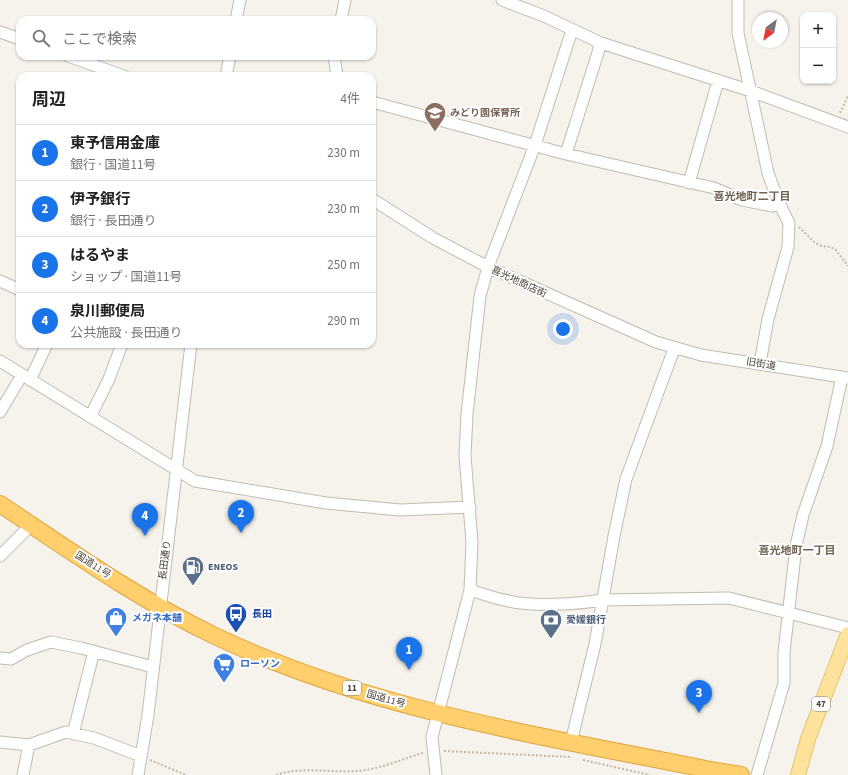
<!DOCTYPE html>
<html lang="ja">
<meta charset="utf-8">
<style>
body{margin:0;font-family:"Source Sans 3","Noto Sans JP",sans-serif;background:#f2f2f2;color:#202124}
.controls{position:absolute;right:12px;top:12px;display:grid;overflow:hidden;border-radius:8px;box-shadow:0 1px 3px #0004}
.controls button{width:36px;height:36px;display:grid;place-items:center;padding:0;border:0;border-bottom:1px solid #e0e0e0;background:#fff;color:#202124;font:20px sans-serif}
.compass{position:absolute;left:752px;top:12px;width:36px;height:36px;border-radius:50%;background:#fff;box-shadow:0 1px 3px #0004;rotate:212deg}
.you{position:absolute;left:563px;top:329px;width:14px;height:14px;margin:-10px;border:3px solid #fff;border-radius:50%;background:#1a73e8;box-shadow:0 0 0 6px #1a73e833}
.badge{display:grid;place-items:center;width:26px;height:26px;border-radius:50%;background:#1a73e8;color:#fff;font-size:13px;font-weight:700}
.pin{position:absolute;translate:-50% -33px;filter:drop-shadow(0 1px 2px #0008)}
.pin::after{content:'';position:absolute;top:21px;width:14px;height:12px;background:inherit;clip-path:polygon(0 0,100% 0,50% 100%)}
.list{margin:0;padding:0;list-style:none}
h2{display:flex;justify-content:space-between;align-items:center;height:52px;margin:0;padding:0 16px;font-size:17px}
h2 small{font-size:13px;font-weight:400;color:#757577}
.list li{display:grid;grid-template-columns:26px 1fr auto;gap:12px;align-items:center;box-sizing:border-box;height:56px;padding:0 16px;border-top:1px solid #e0e0e0}
.list b{display:block;font-size:15px;white-space:nowrap}
.list p{margin:0;font-size:13px;white-space:nowrap;color:#757577}
.list em{font-size:13px;font-style:normal;color:#757577}
.icon{flex:none;width:22px;height:22px;fill:none;stroke:currentColor;stroke-width:2;stroke-linecap:round;stroke-linejoin:round}
.map{position:relative;flex:none;width:848px;height:775px;overflow:hidden}
.search{position:absolute;background:#fff;box-shadow:0 1px 3px #0004;left:16px;top:16px;width:360px;height:44px;display:flex;align-items:center;gap:10px;box-sizing:border-box;padding:0 14px;border-radius:12px;color:#757577;font-size:15px}
.panel{position:absolute;background:#fff;box-shadow:0 1px 3px #0004;left:16px;top:72px;width:360px;height:276px;border-radius:12px}
.map>svg:first-child{display:block}
.lines{fill:none;stroke-linecap:round;stroke-linejoin:round}
.minor-casing{stroke:#c2bbae;stroke-width:13}
.major-casing{stroke:#e6c16a;stroke-width:16}
.highway-casing{stroke:#e0a43c;stroke-width:18}
.path{stroke:#c4b79f;stroke-width:2;stroke-dasharray:2 2;stroke-linecap:butt}
.minor{stroke:#fff;stroke-width:11}
.major{stroke:#ffe39c;stroke-width:14}
.highway{stroke:#ffcf6e;stroke-width:16}
.labels{text-anchor:middle;dominant-baseline:central;stroke-width:4;stroke-linejoin:round;paint-order:stroke}
.shield{fill:#fff;stroke:#817c74;stroke-width:1}
.shield-label{font-size:9px;font-weight:bold;fill:#4b4439}
.education-label{font-size:10px;font-weight:bold;fill:#785e54;stroke:#fff;text-anchor:start}
.street-label{font-size:10px;fill:#4b4439;stroke:#fff}
.service-label{font-size:10px;font-weight:bold;fill:#4e5e75;stroke:#fff;text-anchor:start}
.transit-label{font-size:10px;font-weight:bold;fill:#164399;stroke:#fff;text-anchor:start}
.shop-label{font-size:10px;font-weight:bold;fill:#366cbe;stroke:#fff;text-anchor:start}
.neighbourhood-label{font-size:11px;font-weight:bold;fill:#6e6250;stroke:#fff}
</style>
<div class="map">
<svg width="848" height="775" viewBox="0 0 848 775">
<rect width="100%" height="100%" fill="#f6f3ec"/>
<g class="lines">
<g class="minor-casing">
<path id="minor" d="M502 0 544 16 601 43 751 91 848 127
M738 0V33L768 173 779 203 789 223 788 247 768 319 760 363
M236 20 240 0
M341 20 345 0
M0 32 20 39
M68 56 124 76
M334 56 337 76
M226 76 230 56
M372 102 566 154 714 188 742 200 772 206 779 203
M566 154 601 43
M689 183 718 81
M372 199 433 238 488 267 656 342 701 355 848 378
M0 281 20 290
M0 361 195 481 326 503 400 510 470 507
M30 380 47 344
M0 412 22 375
M90 417 109 379 122 344
M0 556 31 525
M470 590C483 594 496 599 509 601 533 607 578 604 603 600L729 598 848 628
M0 658 11 659 27 650 51 642 81 648 153 667
M73 734 94 651
M0 742 29 745 66 732 94 738 141 756
M571 742 595 644 614 536 626 479 674 349
M23 775 29 745
M138 775 148 715 191 344
M436 775 432 737 470 590 472 542 465 456 467 414 480 296 488 267 535 145 572 30
M757 775 784 683V652L796 546 803 515 827 446 842 377"/>
</g>
<g class="major-casing">
<path id="major" d="M798 775 808 739 848 634"/>
</g>
<g class="highway-casing">
<path id="highway" d="M0 504C69 550 138 599 213 635 369 710 543 736 710 770L741 775"/>
</g>
<path class="path" d="M840 113 848 96
M799 227 814 242 821 246 830 247 835 249 848 266
M444 751 571 757
M150 760 186 775
M583 760 650 775
M276 775C302 766 331 773 358 771 381 769 402 759 423 753"/>
<use href="#minor" class="minor"/>
<use href="#major" class="major"/>
<use href="#highway" class="highway"/>
</g>
<defs>
<g id="school-pin" transform="scale(1.15)"><path d="M0 17L-7.5 6A9.5 9.5 0 1 1 7.5 6Z" fill="#8d6e63" stroke="#fff"/><path d="M0-5L7-2L0 1L-7-2ZM-4 1L0 2.5L4 1V4Q0 6-4 4Z" fill="#fff"/></g>
<g id="fuel-pin" transform="scale(1.15)"><path d="M0 17L-7.5 6A9.5 9.5 0 1 1 7.5 6Z" fill="#5c6f8a" stroke="#fff"/><path d="M-5.5-6h7V0h2V4h1.3V-2.5L3-4.5l.8-.8L6-3V5H2.5V1h-1V6h-7ZM-4.2-4.7v3.2H.2V-4.7Z" fill="#fff"/></g>
<g id="bus-pin" transform="scale(1.15)"><path d="M0 17L-7.5 6A9.5 9.5 0 1 1 7.5 6Z" fill="#1a4fb4" stroke="#fff"/><path d="M-5-6H5V4H4V6H2V4H-2V6H-4V4H-5ZM-3.5-4V0h7V-4ZM-3.5 1.2v1.5H-2V1.2ZM2 1.2v1.5H3.5V1.2Z" fill="#fff"/></g>
<g id="shop-pin" transform="scale(1.15)"><path d="M0 17L-7.5 6A9.5 9.5 0 1 1 7.5 6Z" fill="#3f7fe0" stroke="#fff"/><path d="M-5-2.5h2.3a2.7 3.5 0 0 1 5.4 0H5L5.5 6h-11ZM-1.5-2.5h3a1.5 2.3 0 0 0-3 0Z" fill="#fff"/></g>
<g id="bank-pin" transform="scale(1.15)"><path d="M0 17L-7.5 6A9.5 9.5 0 1 1 7.5 6Z" fill="#5c6f8a" stroke="#fff"/><path d="M-6-4H6V4H-6ZM0-2.3a2.3 2.3 0 1 0 0 4.6a2.3 2.3 0 1 0 0-4.6Z" fill="#fff"/></g>
<g id="supermarket-pin" transform="scale(1.15)"><path d="M0 17L-7.5 6A9.5 9.5 0 1 1 7.5 6Z" fill="#3f7fe0" stroke="#fff"/><path d="M-6-5.5h2.5l.6 2H6L4.5 2H-2.5L-4.4-4H-6ZM-1.5 3.2a1.3 1.3 0 1 0 .1 0ZM3 3.2a1.3 1.3 0 1 0 .1 0Z" fill="#fff"/></g>
</defs>
<g fill-rule="evenodd">
<use href="#school-pin" x="435" y="113"/>
<use href="#fuel-pin" x="193" y="567"/>
<use href="#bus-pin" x="236" y="614"/>
<use href="#shop-pin" x="116" y="618"/>
<use href="#bank-pin" x="551" y="620"/>
<use href="#supermarket-pin" x="224" y="664"/>
</g>
<g class="labels">
<g class="shield">
<rect x="343" y="681" width="18" height="14" rx="3"/>
<rect x="812" y="697" width="18" height="14" rx="3"/>
</g>
<g class="shield-label">
<text x="352" y="688">11</text>
<text x="821" y="704">47</text>
</g>
<g class="education-label">
<text x="450" y="113">みどり園保育所</text>
</g>
<g class="street-label">
<text transform="translate(519 282) rotate(25)">喜光地商店街</text>
<text transform="translate(761 364) rotate(9)">旧街道</text>
<text transform="translate(165 560) rotate(-83)">長田通り</text>
<text transform="translate(93 565) rotate(33)">国道11号</text>
<text transform="translate(386 699) rotate(16)">国道11号</text>
</g>
<g class="service-label">
<text x="208" y="567">ENEOS</text>
<text x="566" y="620">愛媛銀行</text>
</g>
<g class="transit-label">
<text x="252" y="614">長田</text>
</g>
<g class="shop-label">
<text x="132" y="618">メガネ本舗</text>
<text x="240" y="664">ローソン</text>
</g>
<g class="neighbourhood-label">
<text x="752" y="196">喜光地町二丁目</text>
<text x="797" y="550">喜光地町一丁目</text>
</g>
</g>
</svg>
<div class="controls">
<button>+</button>
<button>−</button>
</div>
<svg class="compass" viewBox="-18 -18 36 36"><path d="M0-13l5 13h-10z" fill="#e53935"/><path d="M0 13l5-13h-10z" fill="#757577"/></svg>
<div class="you"></div>
<div class="pin badge" style="left:409px;top:670px">1</div>
<div class="pin badge" style="left:241px;top:533px">2</div>
<div class="pin badge" style="left:699px;top:713px">3</div>
<div class="pin badge" style="left:145px;top:536px">4</div>
<div class="search"><svg class="icon" aria-label="search" viewBox="0 0 24 24"><circle cx="10" cy="10" r="6"/><path d="M15 15l6 6"/></svg>ここで検索</div>
<section class="panel">
<h2>周辺<small>4件</small></h2>
<ul class="list">
<li><span class="badge">1</span><div><b>東予信用金庫</b><p>銀行 · 国道11号</p></div><em>230 m</em></li>
<li><span class="badge">2</span><div><b>伊予銀行</b><p>銀行 · 長田通り</p></div><em>230 m</em></li>
<li><span class="badge">3</span><div><b>はるやま</b><p>ショップ · 国道11号</p></div><em>250 m</em></li>
<li><span class="badge">4</span><div><b>泉川郵便局</b><p>公共施設 · 長田通り</p></div><em>290 m</em></li>
</ul>
</section>
</div>
